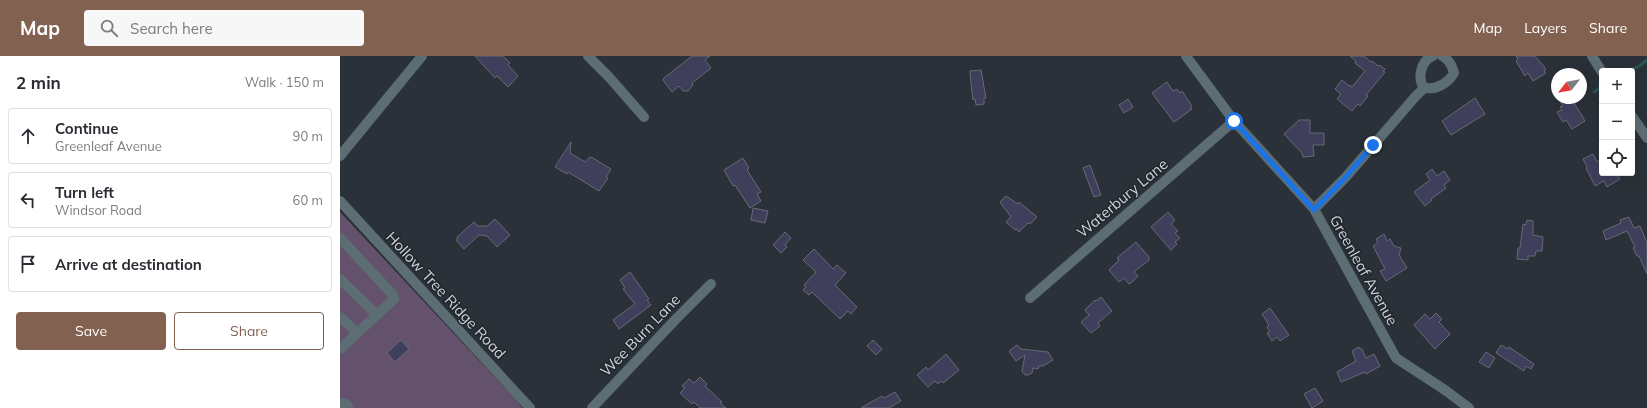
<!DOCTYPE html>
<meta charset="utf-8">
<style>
body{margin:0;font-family:Mulish,sans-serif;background:#f7f7f7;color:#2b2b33}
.controls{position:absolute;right:12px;top:12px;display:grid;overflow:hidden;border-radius:4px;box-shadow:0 4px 16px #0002}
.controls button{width:36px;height:36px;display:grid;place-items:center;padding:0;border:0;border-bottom:1px solid #e1e1e2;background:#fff;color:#2b2b33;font:20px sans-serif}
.compass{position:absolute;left:1211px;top:12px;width:36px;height:36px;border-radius:50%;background:#fff;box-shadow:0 4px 16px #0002;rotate:239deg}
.stop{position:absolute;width:12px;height:12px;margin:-9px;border:3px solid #1a73e8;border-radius:50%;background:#fff}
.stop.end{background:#1a73e8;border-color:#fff;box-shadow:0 1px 4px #0008}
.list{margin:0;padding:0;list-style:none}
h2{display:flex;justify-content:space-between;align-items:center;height:52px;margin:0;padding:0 16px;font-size:17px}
h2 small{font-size:13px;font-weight:400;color:#7c7c81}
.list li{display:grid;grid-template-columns:26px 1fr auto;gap:12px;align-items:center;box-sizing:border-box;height:56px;margin:0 8px 8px;padding:0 8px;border:1px solid #e1e1e2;border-radius:4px}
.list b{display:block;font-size:15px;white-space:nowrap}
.list p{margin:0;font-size:13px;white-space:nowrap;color:#7c7c81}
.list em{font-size:13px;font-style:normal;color:#7c7c81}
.actions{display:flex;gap:8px;padding:12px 16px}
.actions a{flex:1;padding:9px 0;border:1px solid #836151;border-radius:4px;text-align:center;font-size:14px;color:#836151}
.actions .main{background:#836151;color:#fff}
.icon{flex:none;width:22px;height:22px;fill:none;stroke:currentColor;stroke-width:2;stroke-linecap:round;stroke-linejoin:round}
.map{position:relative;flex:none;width:1307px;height:352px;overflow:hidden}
header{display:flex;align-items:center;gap:24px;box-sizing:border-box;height:56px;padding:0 20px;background:#836151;color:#fff}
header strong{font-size:19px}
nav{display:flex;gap:22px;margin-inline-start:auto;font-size:14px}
.search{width:280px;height:36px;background:#f7f7f7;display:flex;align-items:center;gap:10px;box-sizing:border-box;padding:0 14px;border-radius:4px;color:#7c7c81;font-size:15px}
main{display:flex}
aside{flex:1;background:#fff}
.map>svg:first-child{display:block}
.green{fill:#64526c}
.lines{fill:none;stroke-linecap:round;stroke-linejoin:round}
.stream{stroke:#295552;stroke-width:3}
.building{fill:#3f3f5c;stroke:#696974}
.minor{stroke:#5c6d73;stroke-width:10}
.route{stroke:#1a73e8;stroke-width:5}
.labels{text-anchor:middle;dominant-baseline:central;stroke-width:3;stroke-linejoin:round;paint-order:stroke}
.street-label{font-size:15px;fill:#ced2d7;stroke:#20272e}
</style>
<header>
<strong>Map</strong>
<div class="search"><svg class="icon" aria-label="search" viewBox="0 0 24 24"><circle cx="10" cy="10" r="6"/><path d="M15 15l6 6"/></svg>Search here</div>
<nav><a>Map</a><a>Layers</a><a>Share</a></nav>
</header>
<main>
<aside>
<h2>2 min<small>Walk · 150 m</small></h2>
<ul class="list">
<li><svg class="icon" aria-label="ahead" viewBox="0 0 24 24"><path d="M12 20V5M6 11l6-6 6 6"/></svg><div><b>Continue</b><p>Greenleaf Avenue</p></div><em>90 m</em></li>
<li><svg class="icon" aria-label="left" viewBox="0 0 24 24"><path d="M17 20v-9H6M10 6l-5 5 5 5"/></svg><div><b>Turn left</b><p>Windsor Road</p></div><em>60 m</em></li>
<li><svg class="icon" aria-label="arrive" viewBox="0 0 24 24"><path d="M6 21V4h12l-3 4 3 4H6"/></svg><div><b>Arrive at destination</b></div></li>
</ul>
<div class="actions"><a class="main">Save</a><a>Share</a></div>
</aside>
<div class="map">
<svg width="1307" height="352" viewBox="0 0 1307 352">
<rect width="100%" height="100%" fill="#2a3138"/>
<path class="green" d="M0 156 176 344 182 352H0Z"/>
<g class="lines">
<path class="stream" d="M1289 15 1301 9 1307 4
M1254 36 1261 31"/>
</g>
<path class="building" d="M135 0H163L170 7 168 9 178 20 168 31 157 20 155 22Z
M352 0H370L365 4 371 12 352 27 353 29 348 35H343L339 30 332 36 323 24 324 22Z
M1010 0H1024L1031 6 1032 5 1038 10 1039 9 1045 13 1043 15 1045 16 1026 39 1028 40 1020 50 1018 48 1012 55 997 43 1001 38 995 33 1002 24 1009 30 1010 29 1012 31 1025 15 1015 7 1016 5Z
M1176 0H1195L1206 13 1204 15 1206 17 1193 25 1188 17 1185 20 1176 5 1178 3Z
M641 14 646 42H644V48L636 49 635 43 633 44 630 18V15Z
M827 26 833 35 837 33 840 37 842 35 852 50 850 52 852 53 834 66 812 37Z
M1135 42 1145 58 1111 79 1102 65Z
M1218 42H1231L1245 65 1232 73 1226 64 1223 66 1217 56 1222 54 1220 51 1223 50Z
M788 43 793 51 784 57 779 49Z
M959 64H970V77H984V89H973L974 100 963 101 962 97 944 78Z
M231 86 230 97 245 106 250 101 253 102 271 113 266 121 268 122 259 135 228 116 227 118 215 111Z
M1253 98 1257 106 1262 103V117H1278L1276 118 1280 123 1267 131 1264 125 1255 130 1246 112 1247 111 1243 103Z
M403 102 409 112 407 114 421 136 417 138 421 145 410 152 395 129 393 130 384 114Z
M750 109 761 139 754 141 743 112Z
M1092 113 1097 120 1104 115 1110 124 1104 129 1106 132 1091 143 1092 144 1085 150 1074 136 1090 124 1086 118Z
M666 140 678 148 679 146 697 161 690 168 688 167 679 176 677 173 675 174 666 166 671 161 660 146Z
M413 152 428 155 425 167 411 164Z
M828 156 835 164 831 168 838 175 835 177 840 182 835 186 837 188 831 194 811 171Z
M1289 161 1294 172 1300 170 1307 187V218L1299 200H1297L1293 192 1295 191 1287 175 1266 184 1263 175 1281 167 1280 164Z
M155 163 170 179 157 191 147 180 139 179 124 193 116 184 118 182 117 181 134 166 138 170H147Z
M1187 164 1193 165V179L1203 181 1202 195H1196L1195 200H1188V204L1177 203 1178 192H1180L1183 168 1186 169Z
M445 176 451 182 445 189 447 191 441 197 433 189Z
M1044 178 1047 185 1050 183 1054 190 1061 192 1059 199 1067 212 1046 225 1040 215 1045 213 1033 190 1038 187 1036 183Z
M796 186 809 201V204L794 216 798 220 791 227 789 228 784 222 779 226 769 214 779 204 777 202Z
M474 193 493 213 497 209 506 217 495 229 517 251 511 258 508 255 500 263 472 236 469 239 463 234 466 231 464 229 476 216 463 204Z
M290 216 309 243 307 244 311 249 279 273 273 264 295 248 283 233 285 232 280 224Z
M761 241 772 255 758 267 760 270 751 277 741 266 749 259 745 254 755 244 756 245Z
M930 252 949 279 940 285 937 281 932 285 927 277 930 276 927 271 929 269 922 258Z
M1096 257 1102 263 1099 266 1110 278 1095 293 1074 269 1085 258 1090 263Z
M61 284 69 293 55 306 47 297Z
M533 284 542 293 536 299 527 290Z
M677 289 681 293 708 296 713 304 703 310H699L698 313 693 312 692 317 688 319H685L682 315 685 299 676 305 669 295Z
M1161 289 1168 293 1169 291 1194 308 1191 313 1186 310 1184 315 1156 297Z
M1019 291 1020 293H1022L1026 302 1034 298 1040 310 1026 318 1025 316 1001 326 997 316 1016 305 1012 295Z
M1146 296 1155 302 1149 312 1139 306Z
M606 298 619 314 603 327 601 325 598 328 595 325 588 331 577 319 586 311 588 314Z
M360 321 367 328 365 330 382 346 380 347 386 352H360L354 346 352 348 342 339 340 337 345 332 342 330 349 323 354 327Z
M975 332 983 345 972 352 964 338Z
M555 336 561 345 549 352H521L542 340 544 342Z"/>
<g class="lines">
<path class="minor" d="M248 0 269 21 304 61
M846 0 894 65 974 153 1056 302 1105 334 1129 352
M1252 0 1262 16
M1084 32C1077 22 1081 4 1093 0
M1292 60 1307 82
M0 100 82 0
M0 145 190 352
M974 153 1005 122 1075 41 1084 32C1097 34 1108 27 1114 17 1112 9 1109 3 1102 0
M0 182 53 239 54 243 0 293
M0 223 37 259
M690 242 894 65
M0 261 17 277
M0 347 6 348 9 352
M252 352 336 263 371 228"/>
</g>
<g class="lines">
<path class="route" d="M894 65 974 154 1005 122 1033 89"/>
</g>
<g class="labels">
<g class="street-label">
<text transform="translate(782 142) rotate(-40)">Waterbury Lane</text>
<text transform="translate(1024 214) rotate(61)">Greenleaf Avenue</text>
<text transform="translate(106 239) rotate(47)">Hollow Tree Ridge Road</text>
<text transform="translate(300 279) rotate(-46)">Wee Burn Lane</text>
</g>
</g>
</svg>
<div class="controls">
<button>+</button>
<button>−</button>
<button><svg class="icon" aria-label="locate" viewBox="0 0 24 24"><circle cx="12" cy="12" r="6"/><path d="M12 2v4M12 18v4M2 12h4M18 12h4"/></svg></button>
</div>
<svg class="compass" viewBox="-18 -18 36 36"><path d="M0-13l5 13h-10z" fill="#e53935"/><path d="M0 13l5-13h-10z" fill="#7c7c81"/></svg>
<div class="stop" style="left:894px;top:65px"></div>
<div class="stop end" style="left:1033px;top:89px"></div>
</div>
</main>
